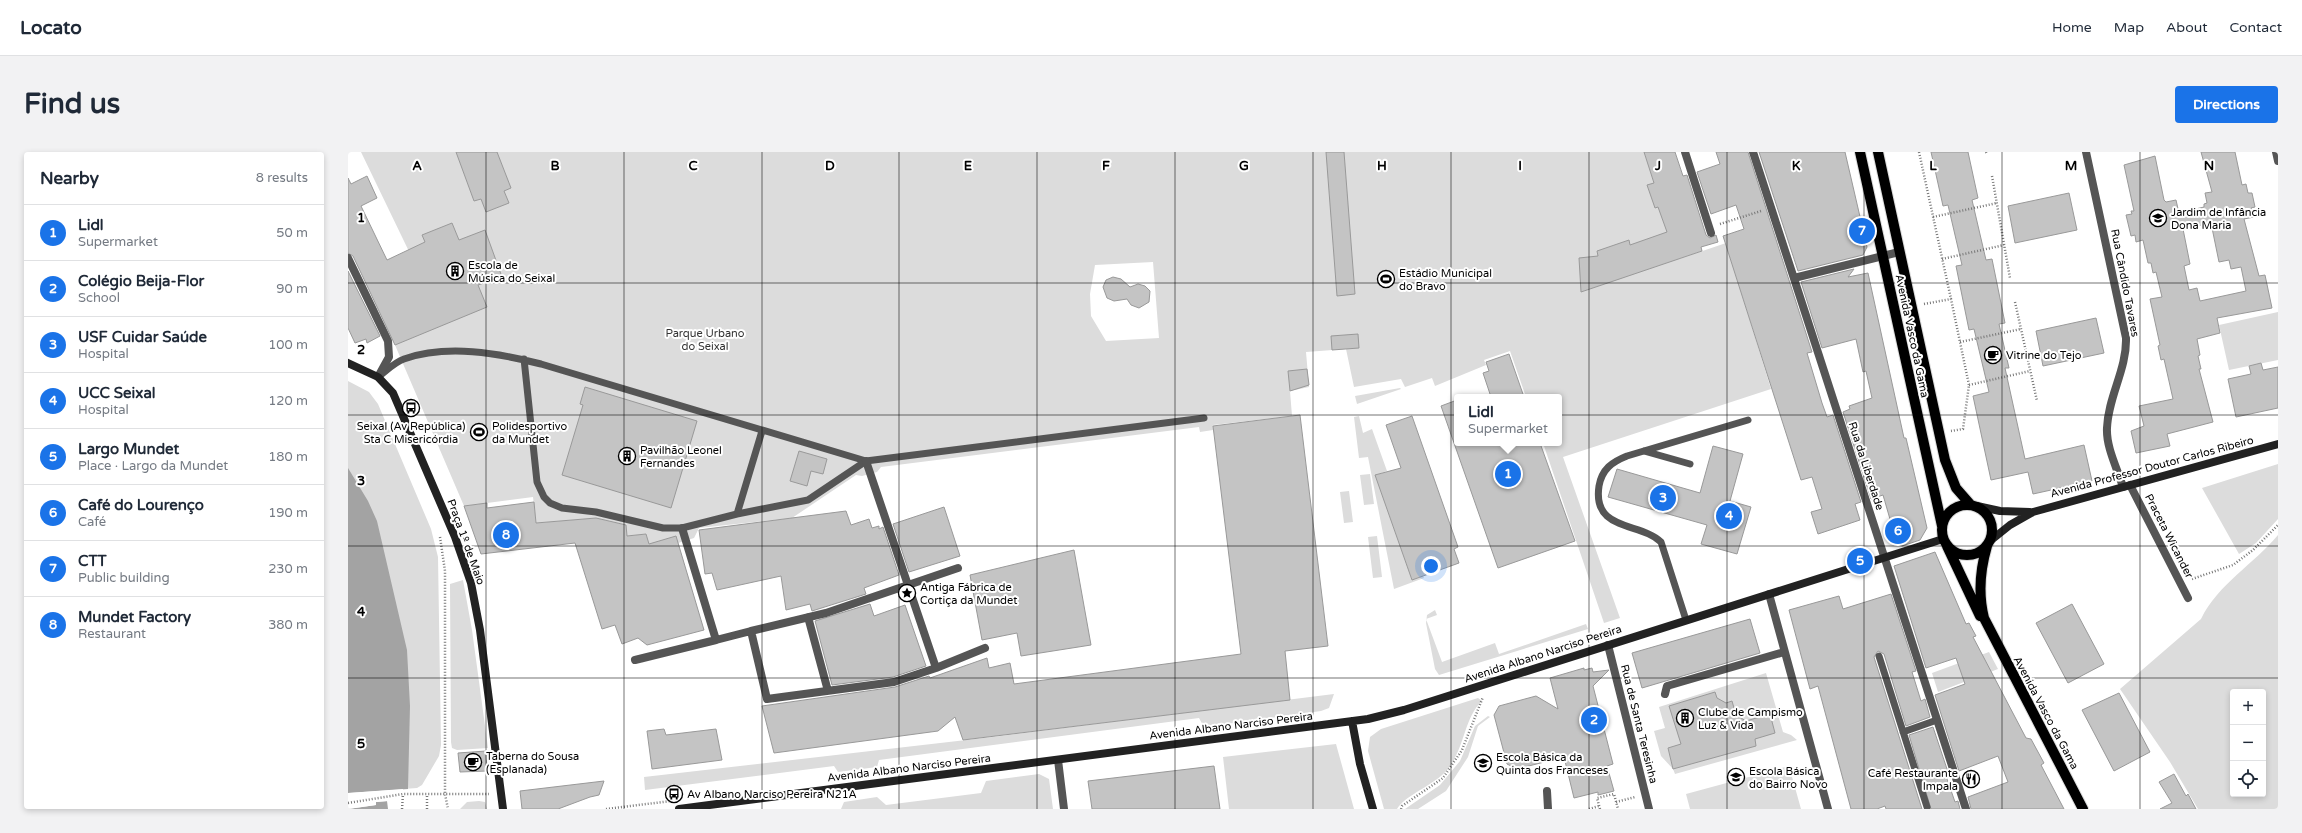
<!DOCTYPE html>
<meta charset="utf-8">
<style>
body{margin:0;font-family:"Varela Round",sans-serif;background:#f2f2f3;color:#1f2937}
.controls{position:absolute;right:12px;bottom:12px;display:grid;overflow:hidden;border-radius:4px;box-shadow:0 2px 6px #0003}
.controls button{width:36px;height:36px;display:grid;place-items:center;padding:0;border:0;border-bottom:1px solid #e0e1e3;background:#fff;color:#1f2937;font:20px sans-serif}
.you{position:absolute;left:1083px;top:414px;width:14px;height:14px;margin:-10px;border:3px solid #fff;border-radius:50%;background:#1a73e8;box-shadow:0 0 0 6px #1a73e833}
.badge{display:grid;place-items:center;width:26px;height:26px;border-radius:50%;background:#1a73e8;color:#fff;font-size:13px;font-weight:700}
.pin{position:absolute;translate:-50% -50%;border:2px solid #fff;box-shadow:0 1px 4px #0006}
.popup{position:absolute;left:1106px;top:242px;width:108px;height:52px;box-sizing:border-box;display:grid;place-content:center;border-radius:4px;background:#fff;filter:drop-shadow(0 1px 3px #0005);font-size:13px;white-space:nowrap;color:#747a83}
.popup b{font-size:15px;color:#1f2937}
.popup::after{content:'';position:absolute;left:50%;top:100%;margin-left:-8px;border:8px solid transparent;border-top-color:#fff}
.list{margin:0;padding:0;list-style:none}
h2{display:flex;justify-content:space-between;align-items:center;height:52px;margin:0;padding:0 16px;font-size:17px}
h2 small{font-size:13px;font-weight:400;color:#747a83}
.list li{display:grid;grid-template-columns:26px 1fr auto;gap:12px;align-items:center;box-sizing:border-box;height:56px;padding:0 16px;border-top:1px solid #e0e1e3}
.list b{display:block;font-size:15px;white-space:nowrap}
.list p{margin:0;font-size:13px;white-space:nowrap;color:#747a83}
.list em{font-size:13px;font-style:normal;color:#747a83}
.icon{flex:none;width:22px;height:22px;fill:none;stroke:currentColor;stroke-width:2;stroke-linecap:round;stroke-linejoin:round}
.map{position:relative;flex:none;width:1930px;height:657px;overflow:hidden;border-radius:4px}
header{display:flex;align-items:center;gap:24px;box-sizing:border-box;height:56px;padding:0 20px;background:#fff;border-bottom:1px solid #e0e1e3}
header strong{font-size:19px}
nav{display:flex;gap:22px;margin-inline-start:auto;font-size:14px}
.intro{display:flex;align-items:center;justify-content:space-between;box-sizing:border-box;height:96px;padding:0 24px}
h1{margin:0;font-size:28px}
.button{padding:10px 18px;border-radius:4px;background:#1a73e8;color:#fff;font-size:14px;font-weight:700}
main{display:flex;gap:24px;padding:0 24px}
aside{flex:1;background:#fff;border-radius:4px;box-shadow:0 2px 6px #0003}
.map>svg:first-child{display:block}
.green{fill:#dcdcdc;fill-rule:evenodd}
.water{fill:#a3a3a3}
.pier{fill:#fff}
.building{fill:#c4c4c4;stroke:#999;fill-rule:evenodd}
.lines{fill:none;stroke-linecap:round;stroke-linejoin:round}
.primary-casing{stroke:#dbdbdb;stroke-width:12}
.path{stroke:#777;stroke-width:2.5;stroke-dasharray:1 2;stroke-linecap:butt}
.lane{stroke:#555;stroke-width:7}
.street{stroke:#555;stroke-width:8}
.secondary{stroke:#222;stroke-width:8}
.primary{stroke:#000;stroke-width:10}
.grid{fill:none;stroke:#000;stroke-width:1;stroke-opacity:0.55}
.labels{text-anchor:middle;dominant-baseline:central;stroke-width:4;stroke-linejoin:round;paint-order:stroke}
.poi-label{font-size:11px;fill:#000;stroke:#fff;text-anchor:start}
.street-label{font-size:11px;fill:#000;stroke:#fff}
.park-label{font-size:11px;fill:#333;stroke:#fff}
.grid-label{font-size:13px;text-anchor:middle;font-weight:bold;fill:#000;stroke:#fff;stroke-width:4;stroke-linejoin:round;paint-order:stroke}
</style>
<header>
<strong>Locato</strong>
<nav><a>Home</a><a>Map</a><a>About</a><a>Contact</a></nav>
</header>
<div class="intro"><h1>Find us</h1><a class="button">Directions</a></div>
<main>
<aside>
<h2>Nearby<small>8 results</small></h2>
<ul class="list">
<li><span class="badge">1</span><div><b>Lidl</b><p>Supermarket</p></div><em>50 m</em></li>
<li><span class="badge">2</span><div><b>Colégio Beija-Flor</b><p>School</p></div><em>90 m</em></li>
<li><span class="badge">3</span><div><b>USF Cuidar Saúde</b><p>Hospital</p></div><em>100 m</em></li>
<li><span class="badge">4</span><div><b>UCC Seixal</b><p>Hospital</p></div><em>120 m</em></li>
<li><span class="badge">5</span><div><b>Largo Mundet</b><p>Place · Largo da Mundet</p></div><em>180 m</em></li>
<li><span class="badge">6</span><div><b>Café do Lourenço</b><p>Café</p></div><em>190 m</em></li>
<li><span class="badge">7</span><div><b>CTT</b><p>Public building</p></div><em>230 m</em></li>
<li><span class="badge">8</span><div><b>Mundet Factory</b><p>Restaurant</p></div><em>380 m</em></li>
</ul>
</aside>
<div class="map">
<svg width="1930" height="657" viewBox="0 0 1930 657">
<rect width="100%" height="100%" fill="#fff"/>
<path class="green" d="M13 0H1296L1331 107 1378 91 1423 237 1215 305 1272 466 1256 471 1195 291H1211V245H1178L1162 199 1136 208 1138 213 1087 234 1084 226 1057 235 1053 227 1006 235 998 197 958 200 961 235 942 239 944 264 865 273V278L852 280 851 275 533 315 529 320 514 324 508 323 444 366 351 376 346 386 330 391 301 392 298 382 279 384 277 373 248 366 188 371 185 345 116 354 47 193 96 172ZM805 110 811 186 758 189 743 164 742 142 747 113Z
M1930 160V208L1881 218 1871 173Z
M0 229 21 240 30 252 83 377 90 405 93 593 91 604 74 633 69 636 0 641Z
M1052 236 1053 237 1009 252 1007 244Z
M1011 264 1015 281 1024 277 1039 319 1028 323 1064 428 1075 424 1076 426 1046 437 1020 305 1011 306 1006 265Z
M1930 312V367L1908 391 1891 402 1854 336Z
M1022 322 1026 352 1016 353 1012 323Z
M1001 339 1005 370 996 371 992 340Z
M1930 383V657H1850L1822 610 1772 537 1853 467C1870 432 1906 412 1930 383ZM1885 540H1915V642H1885Z
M1029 384 1034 425 1025 426 1020 385Z
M115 428 124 478 140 596 109 598 104 596 103 590 102 432Z
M1087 458 1089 463 1078 467 1094 510 1147 491 1151 502 1238 472 1240 477 1091 523 1087 517 1078 471 1079 463Z
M1641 500 1650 517 1590 540 1584 521Z
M1418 521 1435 580 1443 583 1449 588 1327 622 1325 617 1313 604 1306 579 1317 576 1311 555Z
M986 542 981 556 973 559 856 575 851 566 531 608 529 615 490 620 486 614 297 638 296 625 653 584Z
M1130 546 1134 549C1116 566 1117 595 1100 617 1087 633 1057 643 1049 657H1036L1020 599 1022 585 1033 577Z
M1140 564 1142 565 1130 574 1120 605 1098 639 1070 657H1057L1092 633 1112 609 1127 574Z
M988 592 1006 657H881L875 605Z
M1441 614 1453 657H1342L1338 642Z
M691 622 701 627 705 657H493L496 650 529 645 538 653 633 641 638 629Z
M131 649 137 650 139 657H112L119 650Z"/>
<path class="water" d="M0 316 20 349 29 369 59 498 62 554 60 637 0 641Z
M39 649 40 657H0L28 653V650Z"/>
<path class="pier" d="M55 637V639L27 642 0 643V641Z
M39 647 41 649 28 650V653L0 657V655Z"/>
<path class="building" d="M108 0H149L163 36 156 39 161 51 138 60 133 47 126 49Z
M978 0H996L1007 142 989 144Z
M1296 0H1327L1335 24 1339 23 1358 83 1362 86 1368 83 1370 90 1353 95 1354 99 1233 140 1231 106 1250 104 1249 99 1281 88 1282 93 1319 80 1310 55 1307 56 1299 33 1306 31Z
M1368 0H1400L1464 200 1459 201 1474 251 1479 265 1485 263 1513 350 1507 352 1512 368 1470 382 1463 360 1474 357 1464 325 1453 328 1375 84 1396 77 1388 53 1363 62 1349 20 1372 12Z
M1411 0H1497L1519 95 1515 103 1450 119Z
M1583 0H1620L1630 46 1624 48 1638 108 1644 107 1657 171 1651 172 1661 216H1657L1677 307 1736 293 1744 329 1685 342 1680 320 1643 328 1625 244 1641 240 1626 177 1621 178 1608 114 1614 113 1600 53 1595 54Z
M1853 0H1887L1894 33 1898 32 1900 41H1904L1907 55 1903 56 1906 65 1896 67 1911 124 1917 123 1924 156 1869 166 1872 181 1849 187 1852 203 1850 204 1853 217H1851L1865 270 1819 282 1822 294 1788 301 1783 279 1796 274 1791 254 1825 247 1816 207 1813 208 1810 194 1812 193 1802 147 1814 145 1808 120 1805 121 1803 111H1800L1795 88 1788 90 1787 83 1783 84 1778 63 1784 62 1783 59H1786L1776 13 1807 4 1816 48 1818 50 1828 48 1831 61 1856 55V52L1859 51 1857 41 1864 40ZM1863 71 1871 110 1881 108 1883 117 1893 115 1898 139 1852 149 1849 136 1841 138 1836 114 1842 112 1835 77Z
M19 24 29 46 13 54 39 108 77 90 74 83 104 71 111 88 137 78 154 125 130 133 139 155 47 193 5 104 0 101V26L3 32Z
M1721 41 1729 78 1667 91 1660 54Z
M1506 117 1500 125 1520 121 1556 286H1558L1579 376 1572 388 1554 394 1540 387 1536 376 1544 374 1535 343 1523 347 1495 260 1502 257 1501 254 1524 246 1518 219 1515 220 1508 187 1474 196 1453 130Z
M0 119 32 184 19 191 18 187 7 191 0 176Z
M765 125 773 127 782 135 790 132 797 134 802 139 801 150 791 156 783 153 779 147 766 149 759 146 755 135 758 128Z
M1748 166 1756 201 1695 214 1688 179Z
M1010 182 1011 196 984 198 983 184Z
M1161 202 1176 245H1143L1135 221 1141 219 1138 210Z
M1913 211 1915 218 1930 215V256L1888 265 1880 227 1903 222 1901 214Z
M959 217 961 233 942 239 940 219Z
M237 235 349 269 323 356 214 323 235 253 232 252Z
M1109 248V291H1192L1227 389 1150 416 1093 254Z
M952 263 980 494 937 499 942 548 615 588 607 565 590 579 426 601 414 554 547 535 581 524 582 526 639 506 641 516 662 511 666 532 893 502 865 274Z
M1064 264 1110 395 1106 397 1111 411 1064 428 1027 323 1053 316 1038 273Z
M1365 294 1395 302 1382 349 1403 355 1389 402 1353 392 1359 373 1260 345 1269 317 1352 341Z
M451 299 479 307 475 322 463 319 459 334 442 329Z
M186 350 188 371 248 366 278 373 279 384 298 382 301 392 328 384 356 478 299 493 290 486 274 492 267 473 254 477 227 391 133 402 116 354 139 351V356Z
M596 355 612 404 561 420 545 372Z
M498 359 503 373 521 367 524 376 531 374V377L535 375 551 423 516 436 518 442 464 459 462 452 438 458 433 424 369 438 364 421 357 422 351 378Z
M726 398 743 493 673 504 669 481 634 488 622 423Z
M1587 400 1618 472 1621 471 1628 484 1625 485 1678 586 1683 587 1696 611 1693 613 1716 657H1623L1620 645 1660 630 1650 604 1611 619 1587 543 1617 532 1608 506 1578 516 1546 414Z
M1543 442 1568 519 1564 520 1573 549 1577 547 1582 565 1558 574 1536 502 1530 499 1526 505 1574 657H1538L1537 654 1529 657H1503L1470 534 1462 537 1441 458 1491 444 1495 457Z
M522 452 526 464 557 453 578 514 545 525 484 533 467 469Z
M1724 452 1756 512 1720 531 1688 471Z
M1402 467 1412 501 1294 536 1284 501Z
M1236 516V518L1244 516 1245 520 1261 518 1245 534 1265 612 1259 614 1266 639 1250 643V640L1226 646 1216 605 1169 617 1159 612 1146 563 1151 554 1188 544 1210 557 1202 526Z
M1367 540 1369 546 1378 551 1384 549 1388 563 1398 569 1422 562 1427 581 1407 587 1408 594 1325 617 1320 596 1333 592 1321 554Z
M1771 541 1802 600 1766 619 1734 558Z
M1585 575 1601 623 1598 624 1607 650 1610 649 1612 657H1583L1561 583Z
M316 577 318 583 368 577 374 608 304 617 299 579Z
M138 599 139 619 112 620 110 601Z
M866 614 872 657H744L740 629Z
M1826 622 1838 644 1840 642 1848 657H1812L1824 651 1811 630Z
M256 629 251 643 242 645 210 657H174L172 639Z"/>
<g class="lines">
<g class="primary-casing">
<path id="primary" d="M1512 0 1594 374
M1530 0 1597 308 1608 336 1622 352
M1594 378a25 25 0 1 1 50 0a25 25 0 1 1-50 0Z
M1599 394 1632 464
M1639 394C1632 418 1630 442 1636 466L1735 657"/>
</g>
<path class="path" d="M1571 0 1603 147
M1638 0 1639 2
M1644 24 1662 126
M1585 65 1649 51
M1372 72 1413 59
M1594 107 1656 93
M1667 150 1689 249
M1576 152 1603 147 1621 233 1615 277 1603 279
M1612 190 1673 177
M1621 233 1682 219
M92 385 97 419V642L100 657
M1844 427 1885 413 1905 398 1930 373
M1268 650 1287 645
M0 651 55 642H141
M54 657 55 642
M79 657V642
M258 657 323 649
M1053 657 1054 654 1095 626 1114 598 1135 545
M1241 657 1251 654
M1252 657 1249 646 1266 642 1270 657"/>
<path class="lane" d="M176 207 189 330 196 345 202 351 214 356 248 360 315 376H334L389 362 414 279
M30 225C38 219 47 210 56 207 99 192 150 201 193 212L518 309 856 266
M1296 299 1342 312
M389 362 460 348 518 309
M1338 468 1313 390C1293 370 1244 380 1251 334 1254 317 1264 310 1279 304L1400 268
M1531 504 1579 655
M1555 580 1589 568"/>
<path class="street" d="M1337 0 1363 81
M1405 0 1618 657
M1738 0 1778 186C1779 217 1760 245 1759 276 1758 295 1769 316 1775 335
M1928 0 1930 9
M0 106 40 189 41 205 30 225
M1446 126 1551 100
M518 309 588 516 637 496
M1782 333 1840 446
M334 376 368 488 403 479
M1421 442 1480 657
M460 465 480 539
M1260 493 1301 657
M287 508 368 488
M588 516 546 530 419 547 403 479 478 461 610 416
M1317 542 1319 534 1436 500
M710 608 716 657
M1199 639 1200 657"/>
<path class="secondary" d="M0 211 30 225 45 241 107 385 123 431 132 478 155 657
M1629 354 1652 359 1682 360
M1642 389 1662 373 1685 360 1930 292
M1004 569 1012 612 1025 657
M331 657 1020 567 1056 558 1595 387"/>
<use href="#primary" class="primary"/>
</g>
<path class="grid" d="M138 0V657M276 0V657M414 0V657M551 0V657M689 0V657M827 0V657M965 0V657M1103 0V657M1241 0V657M1379 0V657M1516 0V657M1654 0V657M1792 0V657M0 131H1930M0 263H1930M0 394H1930M0 526H1930"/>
<defs>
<g id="school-ring" transform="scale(0.9)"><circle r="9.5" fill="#fff" stroke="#000" stroke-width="1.5"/><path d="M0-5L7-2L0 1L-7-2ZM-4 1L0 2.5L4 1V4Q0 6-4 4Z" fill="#000"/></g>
<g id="building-ring" transform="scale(0.9)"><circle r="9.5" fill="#fff" stroke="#000" stroke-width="1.5"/><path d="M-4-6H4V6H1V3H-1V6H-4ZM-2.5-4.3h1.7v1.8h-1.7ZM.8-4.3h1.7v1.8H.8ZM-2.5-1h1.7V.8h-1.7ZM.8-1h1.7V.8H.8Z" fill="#000"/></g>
<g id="stadium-ring" transform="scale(0.9)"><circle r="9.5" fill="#fff" stroke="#000" stroke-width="1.5"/><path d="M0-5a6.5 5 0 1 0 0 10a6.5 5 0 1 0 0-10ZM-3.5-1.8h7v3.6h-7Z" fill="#000"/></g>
<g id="cafe-ring" transform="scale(0.9)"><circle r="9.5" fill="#fff" stroke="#000" stroke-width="1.5"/><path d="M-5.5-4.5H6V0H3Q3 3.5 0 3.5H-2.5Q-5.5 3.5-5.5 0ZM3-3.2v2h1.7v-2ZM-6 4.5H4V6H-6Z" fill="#000"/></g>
<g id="bus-ring" transform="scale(0.9)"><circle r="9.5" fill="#fff" stroke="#000" stroke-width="1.5"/><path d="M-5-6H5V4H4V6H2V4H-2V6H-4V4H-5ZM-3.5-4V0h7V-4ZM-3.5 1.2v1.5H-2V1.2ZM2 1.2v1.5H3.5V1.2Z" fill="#000"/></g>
<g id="sight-ring" transform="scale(0.9)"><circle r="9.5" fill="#fff" stroke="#000" stroke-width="1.5"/><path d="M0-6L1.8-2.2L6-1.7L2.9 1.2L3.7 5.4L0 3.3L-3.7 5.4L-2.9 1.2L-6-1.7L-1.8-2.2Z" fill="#000"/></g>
<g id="restaurant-ring" transform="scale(0.9)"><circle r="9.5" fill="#fff" stroke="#000" stroke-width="1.5"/><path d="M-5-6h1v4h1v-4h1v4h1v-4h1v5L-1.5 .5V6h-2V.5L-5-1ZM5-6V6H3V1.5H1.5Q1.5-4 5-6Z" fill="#000"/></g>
</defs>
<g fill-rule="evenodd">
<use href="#school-ring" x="1810" y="66"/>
<use href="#building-ring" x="107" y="119"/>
<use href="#stadium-ring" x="1038" y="127"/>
<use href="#cafe-ring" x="1645" y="203"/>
<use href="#bus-ring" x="63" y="256"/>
<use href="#stadium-ring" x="131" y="280"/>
<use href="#building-ring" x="279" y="304"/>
<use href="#sight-ring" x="559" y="441"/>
<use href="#building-ring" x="1337" y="566"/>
<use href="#cafe-ring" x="125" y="610"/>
<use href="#school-ring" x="1135" y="611"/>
<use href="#school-ring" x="1388" y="625"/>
<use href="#restaurant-ring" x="1623" y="627"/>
<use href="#bus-ring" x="326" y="642"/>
</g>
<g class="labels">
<g class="poi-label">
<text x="1823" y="60">Jardim de Infância<tspan x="1823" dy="13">Dona Maria</tspan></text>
<text x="120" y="113">Escola de<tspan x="120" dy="13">Música do Seixal</tspan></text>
<text x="1051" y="121">Estádio Municipal<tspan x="1051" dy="13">do Bravo</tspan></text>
<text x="1658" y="203">Vitrine do Tejo</text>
<text x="63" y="274" text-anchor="middle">Seixal (Av República)<tspan x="63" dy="13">Sta C Misericórdia</tspan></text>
<text x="144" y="274">Polidesportivo<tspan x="144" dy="13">da Mundet</tspan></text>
<text x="292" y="298">Pavilhão Leonel<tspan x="292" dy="13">Fernandes</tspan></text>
<text x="572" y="435">Antiga Fábrica de<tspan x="572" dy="13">Cortiça da Mundet</tspan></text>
<text x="1350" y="560">Clube de Campismo<tspan x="1350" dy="13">Luz &amp; Vida</tspan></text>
<text x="138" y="604">Taberna do Sousa<tspan x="138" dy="13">(Esplanada)</tspan></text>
<text x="1148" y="605">Escola Básica da<tspan x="1148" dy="13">Quinta dos Franceses</tspan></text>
<text x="1401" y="619">Escola Básica<tspan x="1401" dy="13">do Bairro Novo</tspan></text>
<text x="1610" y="621" text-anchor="end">Café Restaurante<tspan x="1610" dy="13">Impala</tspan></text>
<text x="339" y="642">Av Albano Narciso Pereira N21A</text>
</g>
<g class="street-label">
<text transform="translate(1777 131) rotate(79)">Rua Cândido Tavares</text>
<text transform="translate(1564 184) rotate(78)">Avenida Vasco da Gama</text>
<text transform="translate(1518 314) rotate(72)">Rua da Liberdade</text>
<text transform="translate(1804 315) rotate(-15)">Avenida Professor Doutor Carlos Ribeiro</text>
<text transform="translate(1821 384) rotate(63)">Praceta Wicander</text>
<text transform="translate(118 390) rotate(70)">Praça 1º de Maio</text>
<text transform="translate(1195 502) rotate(-18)">Avenida Albano Narciso Pereira</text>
<text transform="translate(1698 561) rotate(62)">Avenida Vasco da Gama</text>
<text transform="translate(1291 572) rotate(76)">Rua de Santa Teresinha</text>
<text transform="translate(883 574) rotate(-7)">Avenida Albano Narciso Pereira</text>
<text transform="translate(561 616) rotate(-7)">Avenida Albano Narciso Pereira</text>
</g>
<g class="park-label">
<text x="357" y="181">Parque Urbano<tspan x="357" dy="13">do Seixal</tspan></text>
</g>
</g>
<g class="grid-label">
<text x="69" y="18">A</text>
<text x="207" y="18">B</text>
<text x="345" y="18">C</text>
<text x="482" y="18">D</text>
<text x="620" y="18">E</text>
<text x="758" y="18">F</text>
<text x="896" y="18">G</text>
<text x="1034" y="18">H</text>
<text x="1172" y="18">I</text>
<text x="1310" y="18">J</text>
<text x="1448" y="18">K</text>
<text x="1585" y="18">L</text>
<text x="1723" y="18">M</text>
<text x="1861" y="18">N</text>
<text x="13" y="70">1</text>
<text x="13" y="202">2</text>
<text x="13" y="333">3</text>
<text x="13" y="464">4</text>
<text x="13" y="596">5</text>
</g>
</svg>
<div class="controls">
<button>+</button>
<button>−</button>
<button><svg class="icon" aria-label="locate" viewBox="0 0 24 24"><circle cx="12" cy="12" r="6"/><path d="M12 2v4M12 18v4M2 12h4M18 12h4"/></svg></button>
</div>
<div class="you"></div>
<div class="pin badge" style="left:1160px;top:322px">1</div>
<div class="popup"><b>Lidl</b>Supermarket</div>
<div class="pin badge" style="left:1246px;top:568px">2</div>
<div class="pin badge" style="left:1315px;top:346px">3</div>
<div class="pin badge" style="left:1381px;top:364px">4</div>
<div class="pin badge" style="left:1512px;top:409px">5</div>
<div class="pin badge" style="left:1550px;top:379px">6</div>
<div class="pin badge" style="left:1514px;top:79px">7</div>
<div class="pin badge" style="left:158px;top:383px">8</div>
</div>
</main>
